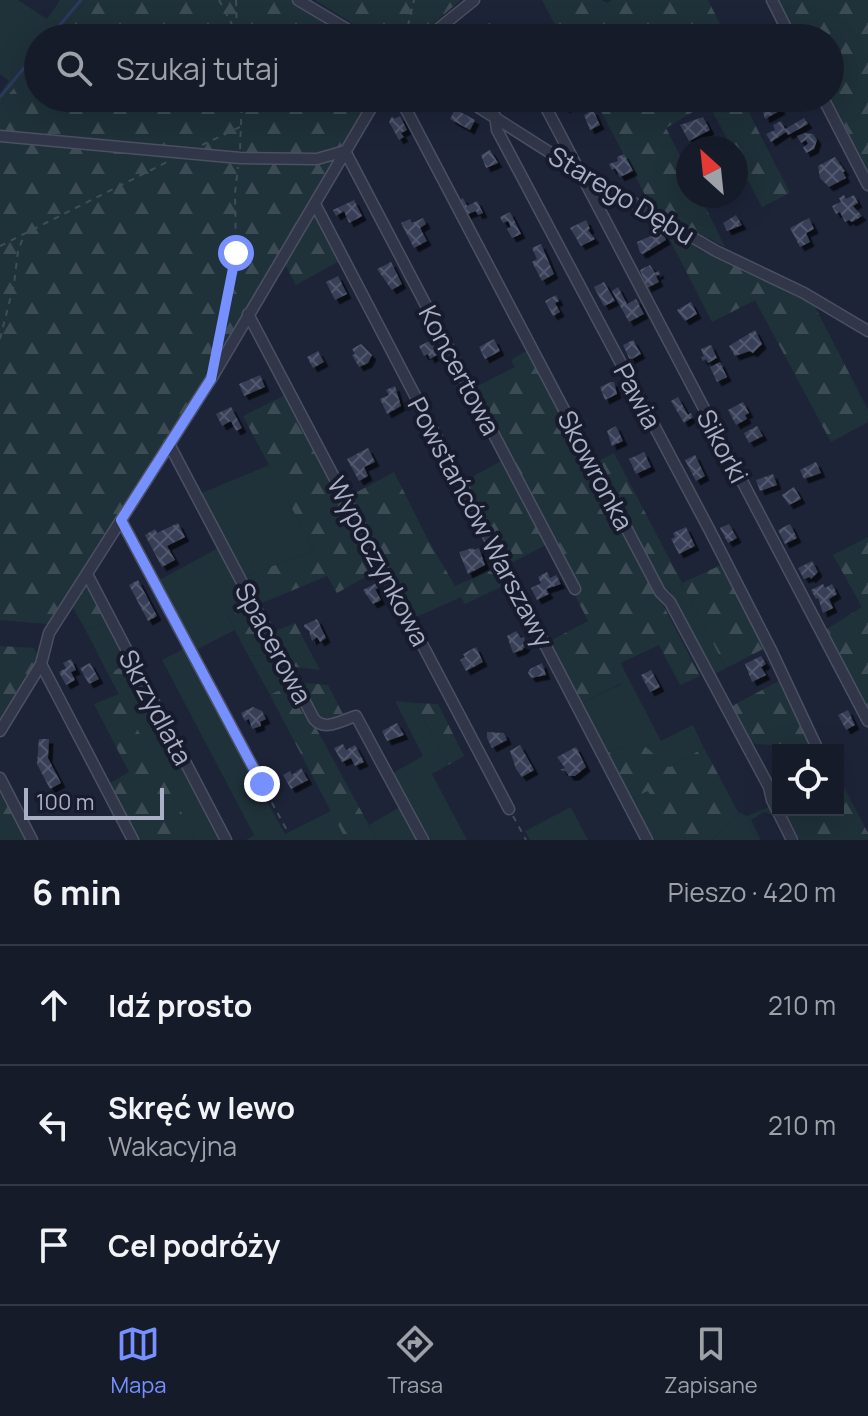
<!DOCTYPE html>
<html lang="pl">
<meta charset="utf-8">
<style>
body{margin:0;font-family:Manrope,sans-serif;background:#1f2432;color:#f1f3f6}
.controls{position:absolute;right:24px;bottom:24px;display:grid;overflow:hidden;border-radius:0px;box-shadow:0 8px 32px #0002}
.controls button{width:72px;height:72px;display:grid;place-items:center;padding:0;border:0;border-bottom:2px solid #353947;background:#161b2a;color:#f1f3f6;font:40px sans-serif}
.compass{position:absolute;left:676px;top:136px;width:72px;height:72px;border-radius:50%;background:#161b2a;box-shadow:0 8px 32px #0002;rotate:333deg}
.scale{position:absolute;left:24px;bottom:20px;width:140px;box-sizing:border-box;padding-left:8px;border:4px solid #aab0c6;border-top:0;font-size:22px;line-height:28px;white-space:nowrap;color:#aab0c6;-webkit-text-stroke:6px #171b2c;paint-order:stroke}
.stop{position:absolute;width:24px;height:24px;margin:-18px;border:6px solid #7691ff;border-radius:50%;background:#fff}
.stop.end{background:#7691ff;border-color:#fff;box-shadow:0 2px 8px #0008}
.list{margin:0;padding:0;list-style:none}
h2{display:flex;justify-content:space-between;align-items:center;height:104px;margin:0;padding:0 32px;font-size:34px}
h2 small{font-size:26px;font-weight:400;color:#9ea1a8}
.list li{display:grid;grid-template-columns:52px 1fr auto;gap:24px;align-items:center;box-sizing:border-box;height:120px;padding:0 32px;border-top:2px solid #353947}
.list b{display:block;font-size:30px;white-space:nowrap}
.list p{margin:0;font-size:26px;white-space:nowrap;color:#9ea1a8}
.list em{font-size:26px;font-style:normal;color:#9ea1a8}
.icon{flex:none;width:44px;height:44px;fill:none;stroke:currentColor;stroke-width:2;stroke-linecap:round;stroke-linejoin:round}
.map{position:relative;flex:none;width:868px;height:840px;overflow:hidden}
.search{position:absolute;background:#161b2a;box-shadow:0 8px 32px #0002;left:24px;right:24px;top:24px;height:88px;display:flex;align-items:center;gap:20px;box-sizing:border-box;padding:0 28px;border-radius:44px;color:#9ea1a8;font-size:30px}
.sheet{height:464px;background:#161b2a}
nav{display:flex;justify-content:space-around;align-items:center;box-sizing:border-box;height:112px;border-top:2px solid #353947;background:#161b2a;font-size:22px;color:#9ea1a8}
nav a{display:grid;justify-items:center;gap:4px}
nav .on{color:#7691ff}
.map>svg:first-child{display:block}
.grass{fill:#1f3139}
.forest{fill:url(#forest-firs)}
.lines{fill:none;stroke-linecap:round;stroke-linejoin:round}
.stream{stroke:#2d395f;stroke-width:3}
.building{fill:url(#building-cross-hatch);filter:url(#shadow)}
.minor-casing{stroke:#4b5063;stroke-width:13}
.path{stroke:#3d4e56;stroke-width:2;stroke-dasharray:6 6;stroke-linecap:butt}
.minor{stroke:#313648;stroke-width:10}
.route{stroke:#7691ff;stroke-width:10}
.labels{text-anchor:middle;dominant-baseline:central;stroke-width:8;stroke-linejoin:round;paint-order:stroke}
.street-label{font-size:26px;fill:#aab0c6;stroke:#171b2c}
</style>
<div class="map">
<svg width="868" height="840" viewBox="0 0 868 840">
<defs>
<pattern id="forest-firs" width="22" height="20" patternUnits="userSpaceOnUse" patternTransform="scale(2)"><rect width="22" height="20" fill="#1f3139"/><path d="M5 1l3.5 6h-7zM16 11l3.5 6h-7z" fill="#3d4c54"/></pattern>
<pattern id="building-cross-hatch" width="8" height="8" patternUnits="userSpaceOnUse" patternTransform="scale(2)"><rect width="8" height="8" fill="#383f58"/><path d="M0 0l8 8M0 8l8-8" fill="none" stroke="#52586e"/></pattern>
<filter id="shadow"><feDropShadow dx="4.5" dy="4.5" stdDeviation="0" flood-color="#0009"/></filter>
</defs>
<rect width="100%" height="100%" fill="#1d2438"/>
<path class="grass" d="M0 0H18L47 19 60 0H87L55 38H38V59L0 105V93L9 81 0 74Z
M269 465 314 550 244 577 199 494Z
M220 547 251 605 228 617 235 630 196 650 159 580Z
M682 584 726 668 713 675 669 590Z
M111 624 131 662 108 674 85 629Z
M183 649 285 834 331 811 346 840H246L254 835 162 660Z
M248 655 278 657 292 684 270 695Z
M620 662 661 741 693 725 704 748 670 767H665L631 743 605 754 580 704 621 684 613 667Z
M395 701 415 703 448 765 432 774 467 840H428L393 773 423 756Z
M153 705 223 840H196L130 717Z
M648 791 672 838 682 834 685 840H650L629 800Z
M400 807 418 840H377L369 825Z
M571 807 588 840H530L525 831Z
M769 807 773 815 764 812 751 820 761 840H712L738 812 747 816Z"/>
<path class="forest" d="M87 0H290L354 38H55Z
M315 0H461L416 38H376Z
M542 0H601L607 3 613 0H708L727 38H562Z
M778 0H868V170L830 98V38H798Z
M38 59V98H371C269 276 160 450 49 624L0 620V105Z
M594 98H759V100L746 107 790 193 762 207 736 157V148H732L708 103 666 128 688 172V196H700L725 247 652 208Z
M315 209 341 260 296 285 283 261Z
M663 226 701 251 803 297 814 305 868 410V422L831 442 755 300 712 322Z
M530 349 700 676 680 685 659 645 614 666 621 683 580 704 548 642 588 621 472 389 515 367 511 360Z
M285 395 378 570 337 593 327 576 257 605 242 578 314 550 243 416Z
M614 453 682 583 721 565 765 648 726 668 682 584 665 592 595 463Z
M503 460 548 544 507 565 463 482Z
M394 472 426 536 455 586 499 567 507 584 465 604 461 597 414 618 348 497Z
M868 537V708L827 629 862 607 833 555Z
M88 580 111 624 85 629 72 606Z
M251 605 278 657 248 655 228 617Z
M295 623 320 670 288 666 271 633Z
M0 646 34 648 39 659 0 723Z
M131 662 153 705 131 717 196 840H137L107 785 129 772 94 704 119 694 108 674Z
M781 680 815 749 748 743 730 707Z
M297 682 328 685 344 716 327 723 317 719Z
M292 684 377 840H346L270 695Z
M415 703 438 704 464 756 448 765Z
M631 743C648 743 654 756 665 766L670 767 704 748 738 812 712 840H685L681 834 672 839 648 791 629 800 605 754Z
M838 776 868 833V840H800L784 810H838Z
M0 788 27 840H0Z"/>
<g class="lines">
<path class="stream" d="M49 38 81 0
M0 97 38 51"/>
</g>
<path class="building" d="M490 23 495 33 486 38H478L475 31Z
M559 98H582L585 103 576 108 574 104 565 109Z
M765 98H770L775 107 779 105 781 110 765 119 760 101Z
M455 109 475 120 470 130 450 119Z
M593 110 600 125 590 130 584 115Z
M392 116 394 119 400 116 407 130 401 133 404 137 399 140 389 122Z
M703 117 710 130 689 141 680 125Z
M804 118 808 124 788 135 786 132 771 142 766 134 775 130 773 125 781 121 785 129Z
M805 133 813 134 817 140 814 149 806 153 803 147 808 144 806 140 801 143 797 136Z
M490 150 498 163 486 168 481 155Z
M624 154 633 171 620 177 615 168 612 170 609 164 618 161 617 157Z
M835 157 845 171 843 172 846 178 829 187 820 178 818 166Z
M844 195 846 199 854 195 858 203 853 206 862 216 852 222 849 220 845 222 840 212 836 214 832 206 841 202 839 198Z
M463 198 467 206 477 201 483 213 478 215 476 211 465 215 458 201Z
M354 200 362 216 349 223 344 211 336 216 333 210Z
M510 212 521 234 512 238 507 229 511 227 508 221 503 223 500 217Z
M736 215 742 225 727 231 723 223Z
M423 218 426 224 420 228 427 241 414 248 401 223 410 219 412 223Z
M809 218 814 229 806 233 810 242 800 247 790 228Z
M586 220 590 229 588 230 595 239 581 246 570 228Z
M662 231 666 240 643 254 640 253 637 242Z
M541 244 554 274 542 281 532 262 537 259 532 248Z
M391 262 402 284 392 290 377 269Z
M650 265 655 273 659 271 660 274 656 276 659 282 647 288 640 270Z
M338 276 347 294 335 300 326 282Z
M604 282 615 301 604 306 594 287Z
M618 287 627 304 636 299 644 314 629 322 612 291Z
M556 295 559 301 555 303 560 312 553 316 545 301Z
M691 302 697 314 685 321 677 310Z
M755 330 762 344 753 353 750 351 735 356 729 346Z
M494 339 500 351 485 359 479 347Z
M432 340 437 349 434 351 437 355 430 359 428 354 424 356 419 346Z
M633 340 641 354 630 360 623 345Z
M361 344 372 355 368 363 359 367 352 355 355 354 352 349Z
M711 345 717 358 708 363 706 359 703 361 701 357 704 356 701 349Z
M318 351 324 362 313 368 307 357Z
M720 362 727 377 717 382 710 367Z
M260 375 265 387 244 396 239 384Z
M611 382H614L617 394 605 400 600 387Z
M395 386 401 406 387 414 380 399 389 395 386 390Z
M678 397 688 415 691 413 693 417 684 423 671 401Z
M743 402 749 413 745 415 747 419 736 425 728 410Z
M231 407 242 428 236 431 231 421 222 426 216 414Z
M616 426 623 441 612 446 607 431Z
M757 426 763 436 749 443 744 433Z
M368 448 375 462 364 467 368 476 359 481 347 459Z
M644 452 651 467 636 474 629 459Z
M695 455 705 476 696 481 685 460Z
M816 462 821 473 804 479 800 470Z
M773 474 777 485 760 491 756 480Z
M794 487 801 499 789 505 782 495Z
M178 523 185 537 167 546 175 560 162 567 145 535 155 529 157 533Z
M729 524 737 538 728 543 720 528Z
M790 524 797 538 785 544 778 530Z
M686 527 695 546 679 554 671 539 675 537 673 533Z
M473 548 474 550 479 548 485 565 468 574 459 552Z
M812 561 818 572 811 579 810 577 804 579 798 568Z
M547 572 550 578 556 575 561 584 546 589 549 594 537 600 531 588 541 583 538 577Z
M138 580 157 616 148 621 129 585Z
M376 583 378 588 375 589 381 600 373 604 363 590Z
M823 584 825 588 832 584 837 594 829 599 833 608 823 613 818 598 816 599 811 590Z
M317 619 326 638 320 642 317 637 312 641 309 631 304 627V625Z
M516 631 521 638 524 637 526 646 522 650 513 653 507 636Z
M476 647 483 662 466 671 460 660 465 657 463 654Z
M761 656 766 664 761 667 766 675 752 682 745 664Z
M71 659 76 670 71 672 75 680 66 685 59 672 66 668 63 663Z
M90 663 99 679 89 684 80 668Z
M542 663 546 675 531 678 528 673 530 669Z
M651 670 660 687 650 692 641 675Z
M253 707 262 711 266 719 260 722 261 726 252 729 249 719 245 721 241 713Z
M848 710 855 725 846 730 838 715Z
M397 723 404 735 387 741 382 731Z
M487 732 504 733 507 740 492 748 487 738Z
M39 739H49L48 758 61 783 50 789 37 764Z
M343 744 346 750 355 745 364 762 355 766 351 758 342 762 334 748Z
M520 745 534 770 522 777 516 769 510 751Z
M576 747 586 767 575 776H569L566 771 560 770 565 768 557 757Z
M301 768 308 780 291 789 283 775 290 771 292 775Z"/>
<g class="lines">
<g class="minor-casing">
<path id="minor" d="M298 0 362 38
M772 0 791 38
M427 38 474 0
M400 98 660 592 670 602 769 787 772 800 792 840
M464 98 579 171 716 251 804 293 868 331
M541 98 868 721
M823 98 868 185
M495 116 497 130 709 529 772 652 818 750
M0 136 240 158 317 159 345 151 575 589
M315 204 647 840
M248 314 509 809
M169 444 314 719C325 732 342 720 356 716L423 840
M121 520 262 784
M87 574 226 840
M41 664 133 840
M0 731 41 664 49 633 211 379 377 98
M0 778 32 840"/>
</g>
<path class="path" d="M219 0 236 32
M236 0 237 38
M405 38 414 0
M202 145 240 127
M240 149 242 98
M0 246 167 162
M0 339 14 284 18 251 24 235
M218 347 236 253 235 193 238 167
M266 792 289 834
M513 816 526 840"/>
<use href="#minor" class="minor"/>
</g>
<g class="lines">
<path class="route" d="M236 253 211 379 121 520 262 784"/>
</g>
<g class="labels">
<g class="street-label">
<text transform="translate(622 195) rotate(31)">Starego Dębu</text>
<text transform="translate(460 370) rotate(62)">Koncertowa</text>
<text transform="translate(638 396) rotate(62)">Pawia</text>
<text transform="translate(723 446) rotate(62)">Sikorki</text>
<text transform="translate(596 470) rotate(62)">Skowronka</text>
<text transform="translate(481 522) rotate(62)">Powstańców Warszawy</text>
<text transform="translate(379 561) rotate(62)">Wypoczynkowa</text>
<text transform="translate(274 643) rotate(62)">Spacerowa</text>
<text transform="translate(156 707) rotate(62)">Skrzydlata</text>
</g>
</g>
</svg>
<div class="controls">
<button><svg class="icon" aria-label="locate" viewBox="0 0 24 24"><circle cx="12" cy="12" r="6"/><path d="M12 2v4M12 18v4M2 12h4M18 12h4"/></svg></button>
</div>
<svg class="compass" viewBox="-18 -18 36 36"><path d="M0-13l5 13h-10z" fill="#e53935"/><path d="M0 13l5-13h-10z" fill="#9ea1a8"/></svg>
<div class="scale">100 m</div>
<div class="stop" style="left:236px;top:253px"></div>
<div class="stop end" style="left:262px;top:784px"></div>
<div class="search"><svg class="icon" aria-label="search" viewBox="0 0 24 24"><circle cx="10" cy="10" r="6"/><path d="M15 15l6 6"/></svg>Szukaj tutaj</div>
</div>
<section class="sheet">
<h2>6 min<small>Pieszo · 420 m</small></h2>
<ul class="list">
<li><svg class="icon" aria-label="ahead" viewBox="0 0 24 24"><path d="M12 20V5M6 11l6-6 6 6"/></svg><div><b>Idź prosto</b></div><em>210 m</em></li>
<li><svg class="icon" aria-label="left" viewBox="0 0 24 24"><path d="M17 20v-9H6M10 6l-5 5 5 5"/></svg><div><b>Skręć w lewo</b><p>Wakacyjna</p></div><em>210 m</em></li>
<li><svg class="icon" aria-label="arrive" viewBox="0 0 24 24"><path d="M6 21V4h12l-3 4 3 4H6"/></svg><div><b>Cel podróży</b></div></li>
</ul>
</section>
<nav>
<a class="on"><svg class="icon" aria-label="map" viewBox="0 0 24 24"><path d="M3 6l6-2 6 2 6-2v14l-6 2-6-2-6 2zM9 4v14M15 6v14"/></svg>Mapa</a>
<a><svg class="icon" aria-label="directions" viewBox="0 0 24 24"><path d="M12 3l9 9-9 9-9-9zM9 14v-3h6M13 9l2 2-2 2"/></svg>Trasa</a>
<a><svg class="icon" aria-label="saved" viewBox="0 0 24 24"><path d="M7 4h10v16l-5-4-5 4z"/></svg>Zapisane</a>
</nav>
